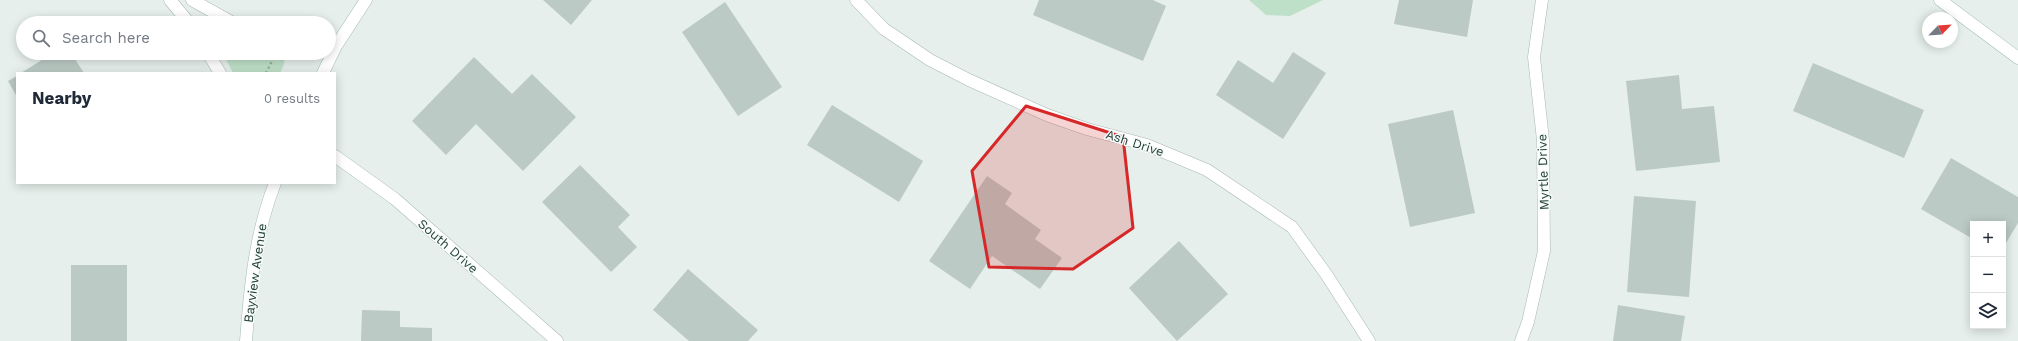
<!DOCTYPE html>
<meta charset="utf-8">
<style>
body{margin:0;font-family:"Work Sans",sans-serif;background:#f6f6f7;color:#1f2937}
.controls{position:absolute;right:12px;bottom:12px;display:grid;overflow:hidden;border-radius:0px;box-shadow:0 2px 10px #0003}
.controls button{width:36px;height:36px;display:grid;place-items:center;padding:0;border:0;border-bottom:1px solid #e0e1e3;background:#fff;color:#1f2937;font:20px sans-serif}
.compass{position:absolute;left:1922px;top:12px;width:36px;height:36px;border-radius:50%;background:#fff;box-shadow:0 2px 10px #0003;rotate:65deg}
.list{margin:0;padding:0;list-style:none}
h2{display:flex;justify-content:space-between;align-items:center;height:52px;margin:0;padding:0 16px;font-size:17px}
h2 small{font-size:13px;font-weight:400;color:#747a83}
.icon{flex:none;width:22px;height:22px;fill:none;stroke:currentColor;stroke-width:2;stroke-linecap:round;stroke-linejoin:round}
.map{position:relative;flex:none;width:2018px;height:341px;overflow:hidden}
.search{position:absolute;background:#fff;box-shadow:0 2px 10px #0003;left:16px;top:16px;width:320px;height:44px;display:flex;align-items:center;gap:10px;box-sizing:border-box;padding:0 14px;border-radius:22px;color:#747a83;font-size:15px}
.panel{position:absolute;background:#fff;box-shadow:0 2px 10px #0003;left:16px;top:72px;width:320px;height:112px;border-radius:0px}
.map>svg:first-child{display:block}
.green{fill:#bfe0c8}
.building{fill:#bbcac4}
.lines{fill:none;stroke-linecap:round;stroke-linejoin:round}
.street-casing{stroke:#a8b8b2;stroke-width:13}
.secondary-casing{stroke:#a4bbb3;stroke-width:13}
.path{stroke:#86b3a5;stroke-width:2.5;stroke-dasharray:2 3;stroke-linecap:butt}
.street{stroke:#fff;stroke-width:12}
.secondary{stroke:#fff;stroke-width:12}
.marked{fill:#d62828;fill-opacity:0.2;stroke:#d62828;stroke-width:3;stroke-linejoin:round}
.labels{text-anchor:middle;dominant-baseline:central;stroke-width:3;stroke-linejoin:round;paint-order:stroke}
.street-label{font-size:13px;fill:#24423a;stroke:#f7fbf9}
</style>
<div class="map">
<svg width="2018" height="341" viewBox="0 0 2018 341">
<rect width="100%" height="100%" fill="#e6efeb"/>
<path class="green" d="M1249 0H1323L1290 16 1266 15Z
M223 53H283C287 60 283 67 280 73H233Z"/>
<path class="building" d="M543 0H592L571 25Z
M1039 0H1153L1166 6 1143 61 1033 15Z
M1399 0H1473L1467 37 1394 24Z
M725 2 782 87 738 116 682 32Z
M1293 52 1326 73 1283 139 1216 95 1238 60 1273 83Z
M53 53H71L84 73H21Z
M474 57 512 94 532 74 576 117 523 171 476 124 446 155 412 121Z
M1813 63 1924 110 1904 158 1793 111Z
M1679 75 1682 109 1714 106 1720 162 1636 171 1626 81Z
M17 76V97L8 81Z
M832 105 923 161 899 202 807 145Z
M1453 110 1475 213 1410 227 1388 124Z
M1951 158 2018 197V223L2003 248V224H1973V239L1921 209Z
M580 165 630 215 618 227 637 247 611 272 542 202Z
M987 176 1012 193 1005 204 1041 230 1035 239 1062 258 1040 289 992 256 970 289 929 261Z
M1634 196 1696 201 1689 297 1627 292Z
M1179 241 1228 294 1177 341 1129 288Z
M71 265H127V341H71Z
M688 269 758 330 748 341H689L653 310Z
M1618 305 1685 316 1681 341H1613Z
M362 310 400 311V327L432 328V341H361Z"/>
<g class="lines">
<g class="street-casing">
<path id="street" d="M170 0 189 23
M192 0 233 23
M856 0 884 29 930 60 969 80 1047 115 1087 129 1147 145 1207 170 1292 227 1326 274 1369 341
M208 53 220 73
M335 156 395 199 557 341
M1521 341 1528 322 1544 251 1543 140 1534 57 1542 0"/>
</g>
<g class="secondary-casing">
<path id="secondary" d="M1940 0 2018 58
M323 73 336 46 366 0
M246 341C250 287 255 234 275 183"/>
</g>
<path class="path" d="M266 73 276 53"/>
<use href="#street" class="street"/>
<use href="#secondary" class="secondary"/>
</g>
<path class="marked" d="M1026 106 1123 137 1133 228 1073 269 989 267 972 171Z"/>
<g class="labels">
<g class="street-label">
<text transform="translate(1135 143) rotate(18)">Ash Drive</text>
<text transform="translate(1543 172) rotate(-92)">Myrtle Drive</text>
<text transform="translate(448 246) rotate(41)">South Drive</text>
<text transform="translate(255 273) rotate(-82)">Bayview Avenue</text>
</g>
</g>
</svg>
<div class="controls">
<button>+</button>
<button>−</button>
<button><svg class="icon" aria-label="layers" viewBox="0 0 24 24"><path d="M12 4l9 5-9 5-9-5zM3 14l9 5 9-5"/></svg></button>
</div>
<svg class="compass" viewBox="-18 -18 36 36"><path d="M0-13l5 13h-10z" fill="#e53935"/><path d="M0 13l5-13h-10z" fill="#747a83"/></svg>
<div class="search"><svg class="icon" aria-label="search" viewBox="0 0 24 24"><circle cx="10" cy="10" r="6"/><path d="M15 15l6 6"/></svg>Search here</div>
<section class="panel">
<h2>Nearby<small>0 results</small></h2>
<ul class="list">
</ul>
</section>
</div>
